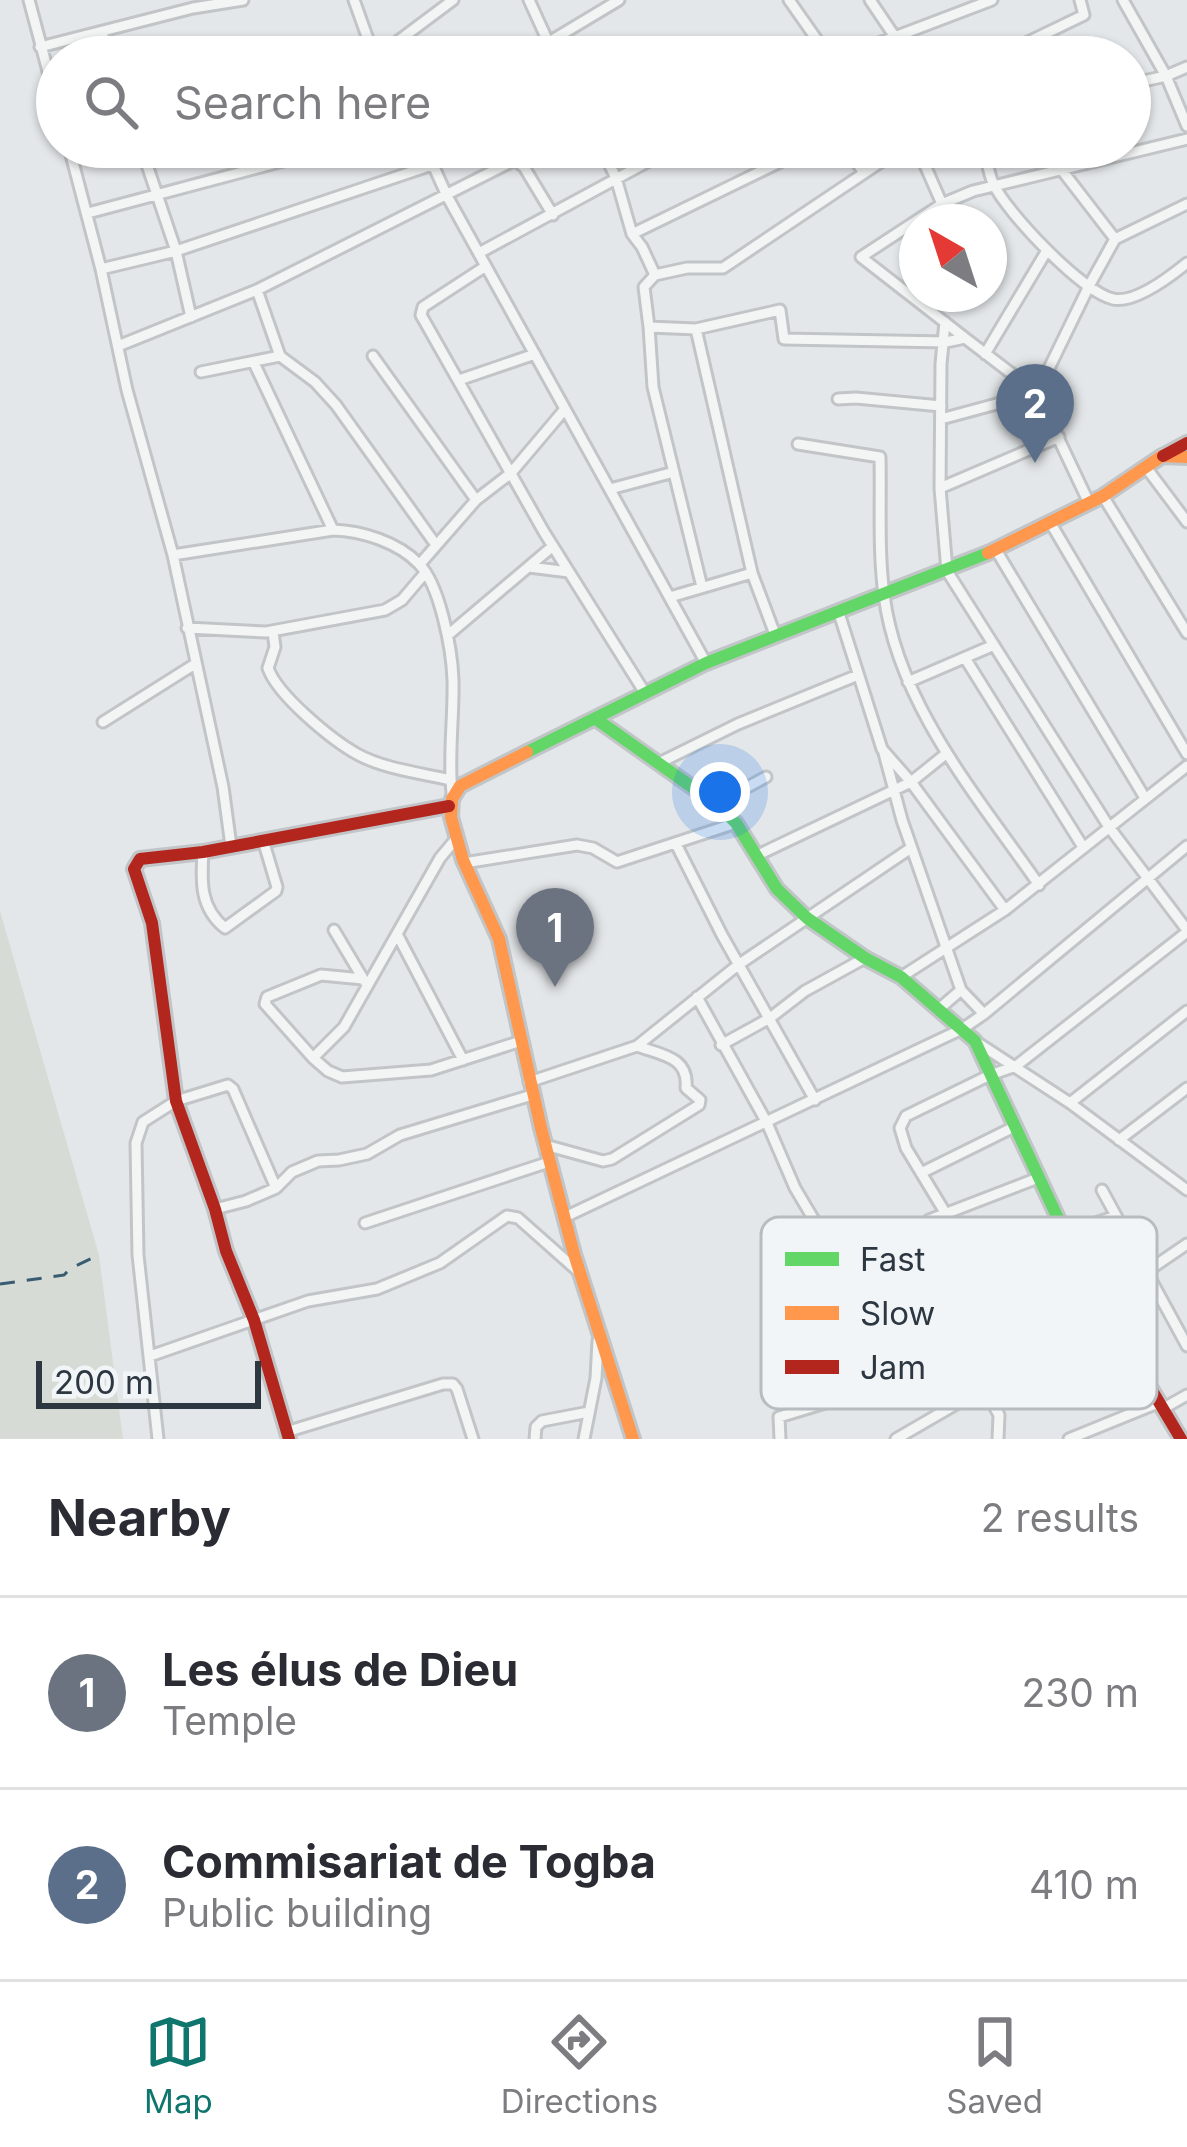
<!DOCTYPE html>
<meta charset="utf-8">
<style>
body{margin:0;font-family:Inter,sans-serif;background:#f7f7f7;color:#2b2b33}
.compass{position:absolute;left:899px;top:204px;width:108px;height:108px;border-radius:50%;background:#fff;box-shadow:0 3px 9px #0004;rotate:321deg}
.scale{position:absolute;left:36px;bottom:30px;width:225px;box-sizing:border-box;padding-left:12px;border:6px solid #2c3741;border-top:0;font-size:33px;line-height:42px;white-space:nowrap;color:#2c3741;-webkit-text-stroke:9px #f2f5f7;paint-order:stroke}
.you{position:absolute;left:720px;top:792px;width:42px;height:42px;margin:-30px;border:9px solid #fff;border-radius:50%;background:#1a73e8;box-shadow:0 0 0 18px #1a73e833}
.badge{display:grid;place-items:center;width:78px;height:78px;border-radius:50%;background:#0f766e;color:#fff;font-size:39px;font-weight:700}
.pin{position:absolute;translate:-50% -99px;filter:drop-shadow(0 3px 6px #0008)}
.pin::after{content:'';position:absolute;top:63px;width:42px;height:36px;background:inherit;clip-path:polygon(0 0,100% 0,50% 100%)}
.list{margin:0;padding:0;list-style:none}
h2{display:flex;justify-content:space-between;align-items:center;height:156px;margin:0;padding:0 48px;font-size:51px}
h2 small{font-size:39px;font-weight:400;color:#7c7c81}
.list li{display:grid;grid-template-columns:78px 1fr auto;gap:36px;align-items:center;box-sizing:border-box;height:192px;padding:0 48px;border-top:3px solid #e1e1e2}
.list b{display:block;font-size:45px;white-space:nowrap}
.list p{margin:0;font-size:39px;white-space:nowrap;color:#7c7c81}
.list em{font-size:39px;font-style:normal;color:#7c7c81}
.icon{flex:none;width:66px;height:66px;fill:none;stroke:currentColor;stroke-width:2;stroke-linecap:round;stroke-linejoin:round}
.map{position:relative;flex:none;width:1187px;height:1439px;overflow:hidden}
.search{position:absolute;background:#fff;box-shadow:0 3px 9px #0004;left:36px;right:36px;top:36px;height:132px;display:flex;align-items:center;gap:30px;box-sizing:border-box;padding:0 42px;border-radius:66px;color:#7c7c81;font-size:45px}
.sheet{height:540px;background:#fff}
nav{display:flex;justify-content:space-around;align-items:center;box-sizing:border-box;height:168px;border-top:3px solid #e1e1e2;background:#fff;font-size:33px;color:#7c7c81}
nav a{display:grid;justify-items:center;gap:6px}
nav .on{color:#0f766e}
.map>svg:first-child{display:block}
.green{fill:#d6dcd5}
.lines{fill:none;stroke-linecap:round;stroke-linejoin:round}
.ferry{stroke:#395c71;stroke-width:3;stroke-dasharray:15 12;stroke-linecap:butt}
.street-casing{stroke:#c2c5c7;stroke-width:15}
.fast-casing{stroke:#c2c5c7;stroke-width:18}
.slow-casing{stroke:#c2c5c7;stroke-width:18}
.jam-casing{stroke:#c2c5c7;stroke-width:18}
.street{stroke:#f3f5f5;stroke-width:9}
.fast{stroke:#63d668;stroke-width:12}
.slow{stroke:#ff974d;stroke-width:12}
.jam{stroke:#b3261e;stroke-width:12}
.key{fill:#f2f5f7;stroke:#b7bcc0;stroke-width:3}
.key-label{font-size:33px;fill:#2c3741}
</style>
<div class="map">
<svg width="1187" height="1439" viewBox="0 0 1187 1439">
<rect width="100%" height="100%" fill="#e4e7e9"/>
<path class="green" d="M0 911 99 1255 123 1439H0Z"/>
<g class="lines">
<path class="ferry" d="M0 1284 64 1275 71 1268 99 1255"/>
<g class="street-casing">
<path id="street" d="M29 0 57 105
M354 0 369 42 378 57
M529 0 555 57
M789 0 829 57
M870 0 895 37
M1123 0 1166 76 1187 126
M102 33 110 57
M40 47 193 8 243 0
M378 56 453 0
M310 57 369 42
M524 57 619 0
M842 57 992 0
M997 57 1084 15 1080 0
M1130 84 1166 76 1187 67
M69 147 101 269 127 390 173 555 223 787 231 846
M141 147 176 251 191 317
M425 147 447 196 706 663
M601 147 616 178 632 234 642 247 655 275 687 268H723L903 147
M846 147 864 173
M917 147 942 204
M984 147C987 159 988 172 993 183 1006 212 1082 292 1113 299 1135 304 1171 276 1187 263
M1061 169 1115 239
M88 213 336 147
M632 234 811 147
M479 253 675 147
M486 266 423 307 421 315 544 532 645 693
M101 269 176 251 432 165
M257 290 280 356 315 382 336 405 436 545
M945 322 941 364 940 488 947 571 1109 827 1187 930
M649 327 644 287 655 275
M696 329 752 573 776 637
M965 338 861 257 942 204 973 191 1187 139
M118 346 257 290 515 160 524 167 553 215
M985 354 1046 252
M373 356 476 500
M254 363 333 530
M201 372 280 356
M459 380 535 354
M838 399 856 398 941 406
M941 419 1037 393 1089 286 1115 239 1187 204
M798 444 880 457C881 502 878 550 884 595 898 705 978 797 1039 885
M1145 466 1187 522
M940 488 1059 437
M610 489 674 472
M1103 496 1187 633
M1050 522 1187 754
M996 550 1145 798
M173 555 333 530C362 531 398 542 419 564 440 585 452 650 453 680 454 717 448 756 452 793
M420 564 476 500 511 473 565 409
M529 567 569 572
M702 587 653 387 649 327 696 329 780 310 784 339 946 342 965 338 1037 393 1089 503
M670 597 752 573
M838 610 882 749 911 782 1005 910
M187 628 266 632 385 610 402 600 425 573
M273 632 275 647 268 668C277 695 332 740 357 754 384 769 421 773 451 780
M448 635 553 546
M965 658 1083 847
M908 682 994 645
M103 722 195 664
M884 753 902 820 961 990 984 1014
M659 763 738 724 858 675
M716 804 766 777
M676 844 722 935 815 1100
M203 852C201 882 200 908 225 928L276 891 277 887 263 840
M758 855 911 782 947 753
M464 863 577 845 593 848 617 862 736 823
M334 930 365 982
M397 934 463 1060
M901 977 1005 910 1187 766
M363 979 321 975 267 997 265 1004 313 1058 328 1071 342 1077 431 1070 521 1041
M697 997 767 1123 795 1188 874 1321 972 1280
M939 1009 961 990
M975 1041 1070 1103 1187 1190
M721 1045 770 1018 805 991 865 958
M313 1058 344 1027 440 858 455 840
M529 1082 637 1046 738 965 911 848
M1070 1103 1187 1011
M1119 1140 1187 1088
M545 1145 603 1161 612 1159 699 1105 700 1100 686 1088C689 1057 662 1055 637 1046
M921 1173 1014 1127
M1102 1190 1187 1346
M215 1209 246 1201 276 1188 292 1172 318 1161 339 1160 367 1154 400 1135 532 1095
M946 1214 906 1148 900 1128 906 1116 990 1075 1016 1066 1187 932
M565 1217 962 1029 984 1014 1187 846
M929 1220 1038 1178
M365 1223 549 1162
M999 1266 1044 1356
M1146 1272 1187 1244
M150 1356 308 1301 377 1289 440 1263 507 1216 518 1218 579 1272
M1164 1408 1187 1395
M286 1432 443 1384H453L457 1389 473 1439
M158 1439 138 1255 136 1143 143 1122 176 1101 228 1085 233 1089 276 1188
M535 1439 536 1427 542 1421 589 1412
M584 1439 596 1378 598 1341
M780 1439 779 1417 987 1354 972 1280 1065 1233 1116 1216
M896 1439 989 1385 987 1354
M998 1439 999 1415 986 1391 989 1385 1084 1332 1110 1320
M1069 1439 1160 1402"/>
</g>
<g class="fast-casing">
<path id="fast" d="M596 719 716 804 736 823 777 889 807 918 865 958 901 977 975 1041 1063 1229
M527 752 706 663 988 553"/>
</g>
<g class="slow-casing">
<path id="slow" d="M988 553 1103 496 1162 456 1187 457
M527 752 460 786 452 799 451 817 463 860 499 939 541 1128 574 1254 633 1439"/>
</g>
<g class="jam-casing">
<path id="jam" d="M1163 456 1187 443
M1063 1229 1091 1288 1181 1439
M289 1439 254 1320 226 1251 215 1209 176 1101 152 923 134 869 140 859 203 852 449 806"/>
</g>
<use href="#street" class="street"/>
<use href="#fast" class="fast"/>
<use href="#slow" class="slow"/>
<use href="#jam" class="jam"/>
</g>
<rect x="761" y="1217" width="396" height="192" rx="18" class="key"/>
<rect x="785" y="1252" width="54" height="14" fill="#63d668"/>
<rect x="785" y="1306" width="54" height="14" fill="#ff974d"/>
<rect x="785" y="1360" width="54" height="14" fill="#b3261e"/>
<g class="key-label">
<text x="860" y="1271">Fast</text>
<text x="860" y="1325">Slow</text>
<text x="860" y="1379">Jam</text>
</g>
</svg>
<svg class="compass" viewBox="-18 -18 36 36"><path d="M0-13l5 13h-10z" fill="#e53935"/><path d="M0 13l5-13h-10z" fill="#7c7c81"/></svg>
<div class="scale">200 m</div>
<div class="you"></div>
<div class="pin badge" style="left:555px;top:987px;background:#6b7280">1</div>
<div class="pin badge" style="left:1035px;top:463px;background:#5c6f8a">2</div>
<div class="search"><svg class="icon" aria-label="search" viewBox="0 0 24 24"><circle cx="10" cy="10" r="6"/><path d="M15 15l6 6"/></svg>Search here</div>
</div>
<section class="sheet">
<h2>Nearby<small>2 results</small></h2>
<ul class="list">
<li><span class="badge" style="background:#6b7280">1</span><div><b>Les élus de Dieu</b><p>Temple</p></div><em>230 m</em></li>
<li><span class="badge" style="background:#5c6f8a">2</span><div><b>Commisariat de Togba</b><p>Public building</p></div><em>410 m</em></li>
</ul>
</section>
<nav>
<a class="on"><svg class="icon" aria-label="map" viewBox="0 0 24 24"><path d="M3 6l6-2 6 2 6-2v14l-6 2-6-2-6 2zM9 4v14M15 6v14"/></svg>Map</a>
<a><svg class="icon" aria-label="directions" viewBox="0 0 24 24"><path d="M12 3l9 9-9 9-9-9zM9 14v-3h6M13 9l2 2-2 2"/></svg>Directions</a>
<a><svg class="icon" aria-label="saved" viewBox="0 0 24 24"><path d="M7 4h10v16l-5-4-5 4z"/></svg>Saved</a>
</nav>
